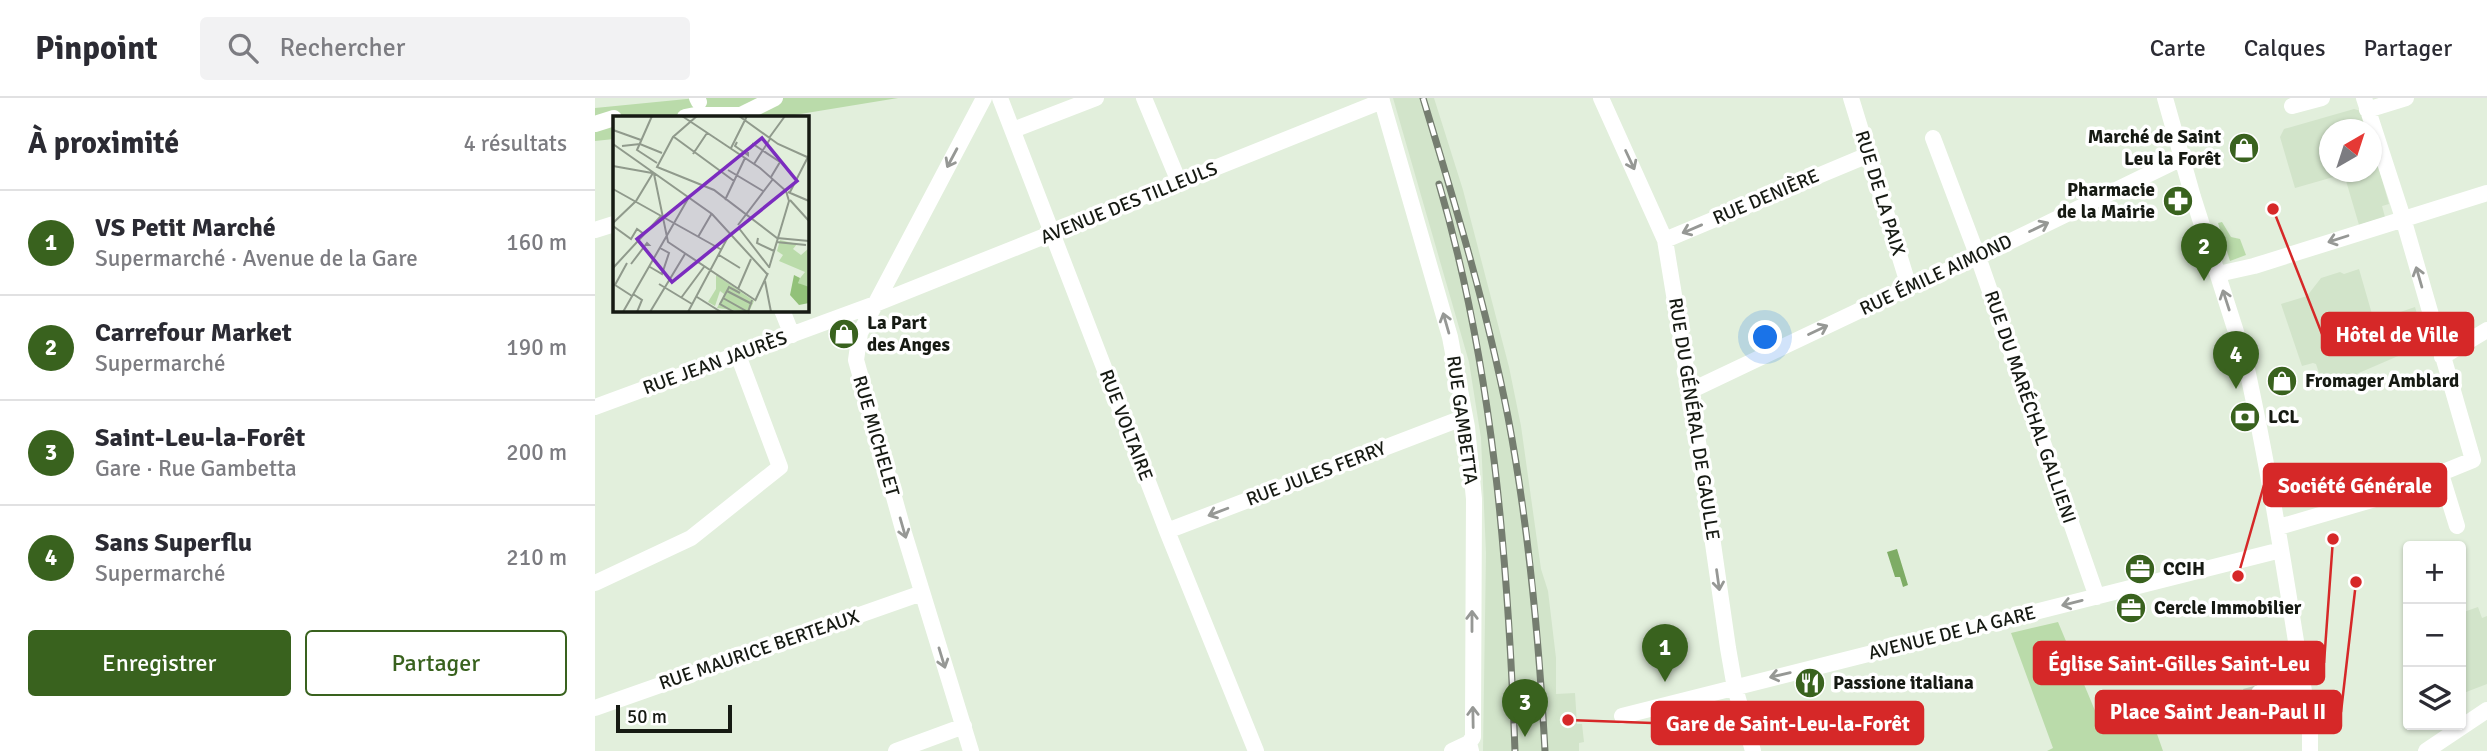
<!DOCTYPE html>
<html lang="fr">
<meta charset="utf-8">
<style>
body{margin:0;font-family:Signika,sans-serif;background:#f2f2f3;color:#2b2b33}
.controls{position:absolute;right:21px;bottom:21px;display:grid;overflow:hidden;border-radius:7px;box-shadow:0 2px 5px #0004}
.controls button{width:63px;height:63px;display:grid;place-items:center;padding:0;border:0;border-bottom:2px solid #e1e1e2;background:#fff;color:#2b2b33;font:35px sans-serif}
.compass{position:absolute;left:1724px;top:21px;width:63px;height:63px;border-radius:50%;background:#fff;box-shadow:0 2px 5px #0004;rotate:39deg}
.scale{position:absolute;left:21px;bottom:18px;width:116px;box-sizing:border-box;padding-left:7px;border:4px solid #161a13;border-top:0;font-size:19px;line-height:24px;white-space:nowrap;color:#161a13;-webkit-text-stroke:5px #fff;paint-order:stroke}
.you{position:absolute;left:1171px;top:240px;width:24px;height:24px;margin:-18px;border:5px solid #fff;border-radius:50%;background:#1a73e8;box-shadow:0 0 0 10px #1a73e833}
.badge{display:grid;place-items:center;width:46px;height:46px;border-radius:50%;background:#39621e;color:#fff;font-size:23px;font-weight:700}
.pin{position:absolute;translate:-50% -58px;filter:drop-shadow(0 2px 4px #0008)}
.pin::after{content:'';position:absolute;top:37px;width:24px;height:21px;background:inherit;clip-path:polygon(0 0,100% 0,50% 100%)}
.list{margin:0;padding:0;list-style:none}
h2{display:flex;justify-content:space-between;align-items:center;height:91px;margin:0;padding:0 28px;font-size:30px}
h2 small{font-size:23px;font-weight:400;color:#7c7c81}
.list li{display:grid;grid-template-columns:46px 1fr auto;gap:21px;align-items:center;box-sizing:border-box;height:105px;padding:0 28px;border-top:2px solid #e1e1e2}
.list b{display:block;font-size:26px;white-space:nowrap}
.list p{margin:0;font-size:23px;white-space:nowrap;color:#7c7c81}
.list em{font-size:23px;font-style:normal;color:#7c7c81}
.actions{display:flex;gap:14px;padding:21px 28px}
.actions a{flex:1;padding:16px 0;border:2px solid #39621e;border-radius:7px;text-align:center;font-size:24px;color:#39621e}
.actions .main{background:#39621e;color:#fff}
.icon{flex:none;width:38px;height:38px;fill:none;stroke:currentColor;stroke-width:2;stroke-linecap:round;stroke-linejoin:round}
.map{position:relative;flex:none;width:1892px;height:653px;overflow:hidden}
header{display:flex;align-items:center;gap:42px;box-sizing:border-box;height:98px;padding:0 35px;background:#fff;border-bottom:2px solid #e1e1e2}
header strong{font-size:33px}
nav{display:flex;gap:38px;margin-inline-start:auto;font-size:24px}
.search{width:490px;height:63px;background:#f2f2f3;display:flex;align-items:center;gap:18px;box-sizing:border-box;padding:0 24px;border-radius:7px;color:#7c7c81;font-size:26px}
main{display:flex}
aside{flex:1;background:#fff}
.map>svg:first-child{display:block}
.built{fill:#d2e4ca}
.green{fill:#badbaa}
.water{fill:#7eac65}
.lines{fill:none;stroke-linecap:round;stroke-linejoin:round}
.minor-tunnel{stroke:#c3cfbe;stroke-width:16;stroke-dasharray:16 8;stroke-linecap:butt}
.minor{stroke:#fff;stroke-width:16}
.rail-casing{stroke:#757d70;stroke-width:7}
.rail{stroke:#fff;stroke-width:4.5;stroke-dasharray:13;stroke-linecap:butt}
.oneway{stroke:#969895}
.labels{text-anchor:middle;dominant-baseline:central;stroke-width:7;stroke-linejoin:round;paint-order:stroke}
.poi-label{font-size:19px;font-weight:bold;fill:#161a13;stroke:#fff;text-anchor:start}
.street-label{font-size:19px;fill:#161a13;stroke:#fff}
.inset-road{fill:none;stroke:#909a8c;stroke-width:2}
.view{fill:#7b2cbf;fill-opacity:0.15;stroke:#7b2cbf;stroke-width:3.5}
.inset-edge{fill:none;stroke:#161a13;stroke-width:3.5}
.leader{fill:none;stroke:#d62828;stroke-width:2.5}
.callout-dot{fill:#d62828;stroke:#fff;stroke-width:2.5}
.callout{fill:#d62828;stroke:#d62828;stroke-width:2.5}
.callout-label{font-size:21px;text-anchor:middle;font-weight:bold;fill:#fff}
</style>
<header>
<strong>Pinpoint</strong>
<div class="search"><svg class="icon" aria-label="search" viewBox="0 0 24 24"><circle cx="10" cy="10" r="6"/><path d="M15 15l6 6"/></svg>Rechercher</div>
<nav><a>Carte</a><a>Calques</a><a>Partager</a></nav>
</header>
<main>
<aside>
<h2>À proximité<small>4 résultats</small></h2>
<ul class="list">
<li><span class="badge">1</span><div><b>VS Petit Marché</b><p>Supermarché · Avenue de la Gare</p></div><em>160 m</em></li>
<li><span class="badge">2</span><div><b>Carrefour Market</b><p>Supermarché</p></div><em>190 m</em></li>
<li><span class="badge">3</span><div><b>Saint-Leu-la-Forêt</b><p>Gare · Rue Gambetta</p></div><em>200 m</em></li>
<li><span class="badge">4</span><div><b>Sans Superflu</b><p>Supermarché</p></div><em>210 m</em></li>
</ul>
<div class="actions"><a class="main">Enregistrer</a><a>Partager</a></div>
</aside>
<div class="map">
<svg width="1892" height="653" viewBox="0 0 1892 653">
<rect width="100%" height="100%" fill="#e2efdc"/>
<path class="built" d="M798 0H839L868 92 914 269 926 328 946 471 953 493 961 560V596L980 595 982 626H987L989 644 984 645V653H888L891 455 886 340 874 264Z
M1759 11 1766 13 1772 31 1734 32V74H1776L1777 47 1794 106 1787 108 1790 119 1764 127 1749 76 1700 90 1685 39 1689 31Z
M1764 171 1779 223 1820 209 1831 246 1729 290 1721 266 1718 265 1707 268 1686 206 1712 198 1726 180 1745 174 1749 176Z
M1883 509 1887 520 1892 518V586L1866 596V515Z"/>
<path class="green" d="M102 0H303L187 19H19V41L0 43V10Z
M1627 124 1636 139 1645 141 1651 157 1635 163 1623 125Z
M1463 524 1506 627 1540 605 1544 611 1556 606 1571 632 1562 636 1568 653H1452L1458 650 1416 535Z"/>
<path class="water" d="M1302 451 1313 487 1308 489 1305 479H1300L1292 454Z"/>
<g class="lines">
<path class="minor-tunnel" d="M1627 605 1664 595"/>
<path class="minor" d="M102 0 104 4
M405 0 572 433 661 653
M549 0 584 84
M786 0 855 239 872 329 879 401 878 627V639L874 645 876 653
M1006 0 1070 142 1106 362 1133 550 1140 590 1158 653
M1256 0 1314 189
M1570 0 1598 99 1650 262C1677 384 1695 507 1715 631V653
M1697 8 1727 0
M1772 12 1811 0
M90 19 100 17H146L180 0
M0 26 19 20
M418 32 501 0
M1338 40 1383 159 1502 499
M0 132 19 126
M1070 142 1273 57
M1623 176 1659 168 1892 95
M187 212 197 237
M1847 259 1892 232
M1095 293 1314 189 1383 159 1587 60
M0 309 280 206 787 3
M1846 376 1862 428
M1684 429 1787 399 1878 362 1808 120 1769 0
M572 433 870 319
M0 485 96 440 185 369 143 257
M1664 595 1708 589
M0 610 327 495
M1027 618 1686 452
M1555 623 1627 605
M301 653 369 628
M376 653 309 435 261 262 265 235 389 0
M857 653 874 645
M1831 653 1892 612"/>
<g class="rail-casing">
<path id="rail" d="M828 0C860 106 892 211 913 319 934 430 944 541 950 653
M844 86C898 270 913 462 920 653"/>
</g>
<use href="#rail" class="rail"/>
</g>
<defs><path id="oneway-shaft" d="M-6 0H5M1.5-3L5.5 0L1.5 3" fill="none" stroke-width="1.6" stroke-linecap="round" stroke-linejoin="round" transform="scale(1.75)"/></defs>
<g class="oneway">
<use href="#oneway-shaft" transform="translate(357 60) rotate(118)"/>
<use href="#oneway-shaft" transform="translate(1035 62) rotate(65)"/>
<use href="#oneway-shaft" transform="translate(1444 129) rotate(-26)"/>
<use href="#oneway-shaft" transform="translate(1097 131) rotate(157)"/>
<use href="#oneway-shaft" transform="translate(1743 141) rotate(162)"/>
<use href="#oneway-shaft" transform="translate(1824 179) rotate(-106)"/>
<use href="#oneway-shaft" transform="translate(1631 202) rotate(-108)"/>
<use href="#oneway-shaft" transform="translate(851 225) rotate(-106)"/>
<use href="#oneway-shaft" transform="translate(1223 232) rotate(-25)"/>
<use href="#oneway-shaft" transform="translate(623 414) rotate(159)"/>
<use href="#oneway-shaft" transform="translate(308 430) rotate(74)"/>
<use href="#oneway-shaft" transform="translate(1123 482) rotate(82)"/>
<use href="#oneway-shaft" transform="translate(1477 505) rotate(166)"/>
<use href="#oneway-shaft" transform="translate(877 523) rotate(-90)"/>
<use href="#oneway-shaft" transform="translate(347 560) rotate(73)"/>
<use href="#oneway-shaft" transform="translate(1185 577) rotate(167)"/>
<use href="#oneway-shaft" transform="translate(878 619) rotate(-91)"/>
</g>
<defs>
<g id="shop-disc" transform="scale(1.575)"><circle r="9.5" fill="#39621e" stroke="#fff"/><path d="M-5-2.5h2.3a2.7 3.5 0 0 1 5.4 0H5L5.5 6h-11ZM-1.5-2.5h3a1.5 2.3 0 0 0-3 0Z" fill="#fff"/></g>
<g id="pharmacy-disc" transform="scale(1.575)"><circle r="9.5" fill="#39621e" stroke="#fff"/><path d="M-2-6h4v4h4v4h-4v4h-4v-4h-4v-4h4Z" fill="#fff"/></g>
<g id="bank-disc" transform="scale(1.575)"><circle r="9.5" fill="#39621e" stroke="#fff"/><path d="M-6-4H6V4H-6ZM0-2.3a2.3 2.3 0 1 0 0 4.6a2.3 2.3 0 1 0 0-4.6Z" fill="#fff"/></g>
<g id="office-disc" transform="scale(1.575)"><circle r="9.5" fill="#39621e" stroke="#fff"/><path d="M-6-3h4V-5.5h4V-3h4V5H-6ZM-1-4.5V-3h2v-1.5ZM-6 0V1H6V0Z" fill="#fff"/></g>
<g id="restaurant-disc" transform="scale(1.575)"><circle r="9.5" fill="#39621e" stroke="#fff"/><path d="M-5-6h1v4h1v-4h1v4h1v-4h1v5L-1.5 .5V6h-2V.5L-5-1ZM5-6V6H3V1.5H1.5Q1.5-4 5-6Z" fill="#fff"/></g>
</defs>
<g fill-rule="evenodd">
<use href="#shop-disc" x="1649" y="50"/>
<use href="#pharmacy-disc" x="1583" y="103"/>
<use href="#shop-disc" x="249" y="236"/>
<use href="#shop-disc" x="1687" y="283"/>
<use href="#bank-disc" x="1650" y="319"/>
<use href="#office-disc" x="1545" y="471"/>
<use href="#office-disc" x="1536" y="510"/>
<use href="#restaurant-disc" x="1215" y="585"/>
</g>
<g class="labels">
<g class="poi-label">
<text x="1626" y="39" text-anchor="end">Marché de Saint<tspan x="1626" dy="22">Leu la Forêt</tspan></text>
<text x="1560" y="92" text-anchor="end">Pharmacie<tspan x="1560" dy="22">de la Mairie</tspan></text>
<text x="272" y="225">La Part<tspan x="272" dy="22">des Anges</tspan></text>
<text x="1710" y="283">Fromager Amblard</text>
<text x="1673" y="319">LCL</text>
<text x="1568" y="471">CCIH</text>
<text x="1559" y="510">Cercle Immobilier</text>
<text x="1238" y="585">Passione italiana</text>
</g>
<g class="street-label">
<text transform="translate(1285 95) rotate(73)">RUE DE LA PAIX</text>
<text transform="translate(1171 99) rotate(-23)">RUE DENIÈRE</text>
<text transform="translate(534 105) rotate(-22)">AVENUE DES TILLEULS</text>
<text transform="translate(1341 177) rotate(-25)">RUE ÉMILE AIMOND</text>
<text transform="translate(120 265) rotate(-20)">RUE JEAN JAURÈS</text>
<text transform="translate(1435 309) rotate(71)">RUE DU MARÉCHAL GALLIENI</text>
<text transform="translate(1099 321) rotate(81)">RUE DU GÉNÉRAL DE GAULLE</text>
<text transform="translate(867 322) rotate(82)">RUE GAMBETTA</text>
<text transform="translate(531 327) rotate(69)">RUE VOLTAIRE</text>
<text transform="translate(281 338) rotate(74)">RUE MICHELET</text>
<text transform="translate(721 376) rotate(-21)">RUE JULES FERRY</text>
<text transform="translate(1357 535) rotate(-14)">AVENUE DE LA GARE</text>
<text transform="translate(164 552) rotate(-19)">RUE MAURICE BERTEAUX</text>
</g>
</g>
<g transform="translate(18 18)">
<rect width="196" height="196" fill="#e2efdc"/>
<path d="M167 124 184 128 180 133 188 139 196 132 195 173 184 166 192 156 166 145 170 139 164 135ZM103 159 141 185 136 196 104 192 111 178 107 175 102 190 95 186 103 173Z" fill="#badbaa"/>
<path d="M181 159 187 162 185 167 196 171V187L186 189 177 179Z" fill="#92c179"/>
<path class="inset-road" d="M39 0 24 34 44 47M69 0 147 52 173 75 176 85 156 152M84 0 60 21 44 51 101 74 164 122 196 125M126 0 165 28 194 41M0 14 28 24M61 21 121 65M156 22 172 0M124 26 122 30 135 39V36M0 28 99 98 154 158M9 30 27 28 49 37M118 32 134 0M137 33 140 28 167 46 158 61M80 38 94 17M141 48 157 23M0 50 39 57M115 54 150 75M41 58 55 126 142 184M0 73 109 134M175 76 196 85M177 76 196 39M112 84 132 42M177 84 196 105M0 107 23 85 40 57M125 109 160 63M0 110 18 123 24 113 31 118M125 111 156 151M85 121 99 97M145 122 144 127 161 135M163 126 193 129M106 139 127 152M14 147 2 169 19 180M18 148 34 127 36 129H33M37 151 49 158 56 137 47 132M0 152 48 100M152 165 158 196M46 168 79 188M125 173 138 143M114 175 139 188M20 178 29 184 24 196M84 181 108 196M68 182 91 151M110 182 135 196 139 184M142 185 155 157M10 196 76 81M37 196 72 138M75 196 116 119M121 196 107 188 116 171 127 177"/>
<path class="view" d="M149 22 184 65 59 166 24 123Z"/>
<rect width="196" height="196" class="inset-edge"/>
</g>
<path class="leader" d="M1678 111L1727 236M1643 478L1669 387M1738 441L1729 565M1761 484L1746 614M973 622L1057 625"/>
<g class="callout-dot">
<circle cx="1678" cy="111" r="7"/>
<circle cx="1643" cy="478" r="7"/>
<circle cx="1738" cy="441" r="7"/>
<circle cx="1761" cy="484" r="7"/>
<circle cx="973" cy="622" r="7"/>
</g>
<g class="callout">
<rect x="1727" y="215" width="151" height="42" rx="7"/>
<rect x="1669" y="366" width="182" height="42" rx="7"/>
<rect x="1439" y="544" width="290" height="42" rx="7"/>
<rect x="1501" y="593" width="245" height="42" rx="7"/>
<rect x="1057" y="604" width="271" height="42" rx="7"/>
</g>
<g class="callout-label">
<text x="1802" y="244">Hôtel de Ville</text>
<text x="1760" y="395">Société Générale</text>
<text x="1584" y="573">Église Saint-Gilles Saint-Leu</text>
<text x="1623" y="621">Place Saint Jean-Paul II</text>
<text x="1193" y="633">Gare de Saint-Leu-la-Forêt</text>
</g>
</svg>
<div class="controls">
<button>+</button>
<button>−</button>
<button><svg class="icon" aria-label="layers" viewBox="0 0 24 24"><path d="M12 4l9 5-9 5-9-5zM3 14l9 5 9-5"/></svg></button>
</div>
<svg class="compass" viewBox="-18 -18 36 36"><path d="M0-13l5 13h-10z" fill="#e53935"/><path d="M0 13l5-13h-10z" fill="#7c7c81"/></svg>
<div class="scale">50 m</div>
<div class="you"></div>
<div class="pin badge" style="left:1070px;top:584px">1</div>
<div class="pin badge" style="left:1609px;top:183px">2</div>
<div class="pin badge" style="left:930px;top:639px">3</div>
<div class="pin badge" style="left:1641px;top:291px">4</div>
</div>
</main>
